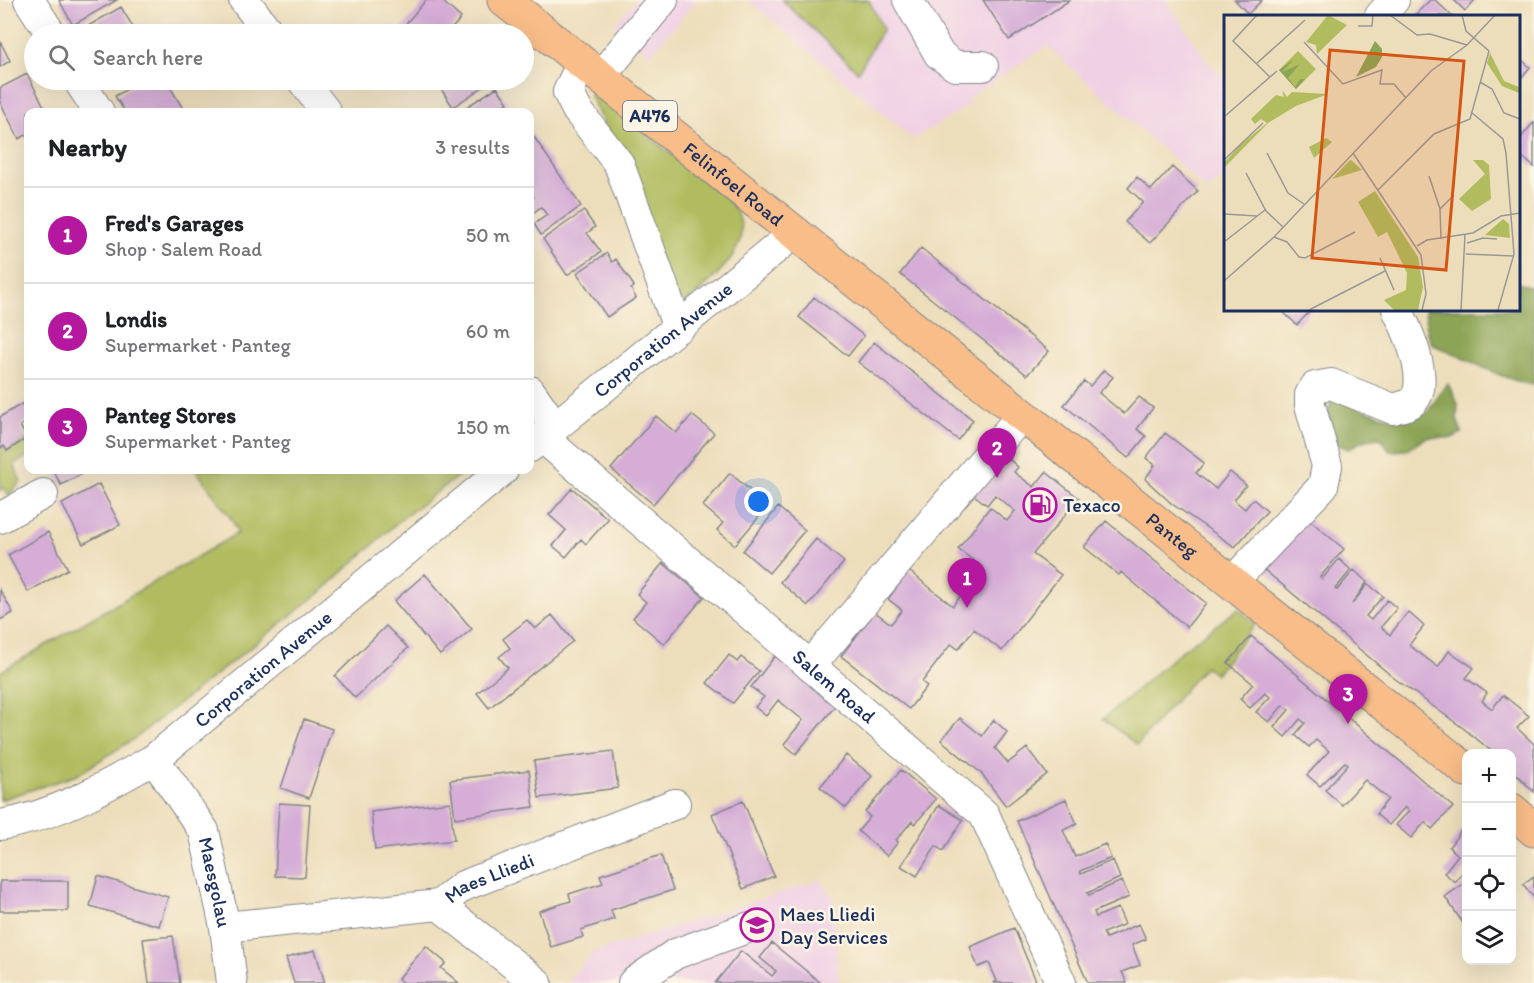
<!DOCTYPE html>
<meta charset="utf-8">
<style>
body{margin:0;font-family:Itim,sans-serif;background:#f2f2f2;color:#202124}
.controls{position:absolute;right:18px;bottom:18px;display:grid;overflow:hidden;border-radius:12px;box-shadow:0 6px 24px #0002}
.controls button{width:54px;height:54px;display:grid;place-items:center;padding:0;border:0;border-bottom:2px solid #e0e0e0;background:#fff;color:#202124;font:30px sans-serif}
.you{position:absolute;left:759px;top:502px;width:21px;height:21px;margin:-15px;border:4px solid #fff;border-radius:50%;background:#1a73e8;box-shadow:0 0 0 9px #1a73e833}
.badge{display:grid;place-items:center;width:39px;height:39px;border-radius:50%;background:#b5179e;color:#fff;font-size:20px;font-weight:700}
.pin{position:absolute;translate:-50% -50px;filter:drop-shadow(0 2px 3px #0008)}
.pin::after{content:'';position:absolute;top:32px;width:21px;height:18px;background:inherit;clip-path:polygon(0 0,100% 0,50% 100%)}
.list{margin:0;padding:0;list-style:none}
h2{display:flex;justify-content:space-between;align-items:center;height:78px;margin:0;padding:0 24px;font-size:26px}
h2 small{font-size:20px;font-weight:400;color:#757577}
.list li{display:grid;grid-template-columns:39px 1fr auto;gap:18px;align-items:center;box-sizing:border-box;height:96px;padding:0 24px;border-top:2px solid #e0e0e0}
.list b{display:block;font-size:22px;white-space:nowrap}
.list p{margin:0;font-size:20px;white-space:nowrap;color:#757577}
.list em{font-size:20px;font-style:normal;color:#757577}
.icon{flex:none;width:33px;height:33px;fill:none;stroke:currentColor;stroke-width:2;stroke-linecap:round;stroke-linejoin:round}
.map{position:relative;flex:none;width:1534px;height:983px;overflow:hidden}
.search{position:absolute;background:#fff;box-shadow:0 6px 24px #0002;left:24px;top:24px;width:510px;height:66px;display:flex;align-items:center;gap:15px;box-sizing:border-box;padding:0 21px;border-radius:33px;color:#757577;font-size:22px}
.panel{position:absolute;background:#fff;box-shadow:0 6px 24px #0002;left:24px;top:108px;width:510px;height:366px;border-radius:12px}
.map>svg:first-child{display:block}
.built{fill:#f0d0e5}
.green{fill:#b0bc5e;stroke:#66765e;stroke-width:1.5}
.forest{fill:#8ca455;stroke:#546a5a;stroke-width:1.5}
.building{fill:#d5add7}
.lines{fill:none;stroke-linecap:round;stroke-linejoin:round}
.minor-casing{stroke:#84868c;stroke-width:32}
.major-casing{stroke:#84868c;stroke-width:35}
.minor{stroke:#fff;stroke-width:30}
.major{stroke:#f8bd89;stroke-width:33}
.labels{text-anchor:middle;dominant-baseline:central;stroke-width:5;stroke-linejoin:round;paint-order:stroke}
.shield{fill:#fcf5e5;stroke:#5e6a86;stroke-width:1.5}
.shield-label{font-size:18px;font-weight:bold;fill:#1b2f5e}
.street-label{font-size:20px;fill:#1b2f5e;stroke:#fcf5e5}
.poi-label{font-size:20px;fill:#1b2f5e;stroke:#fcf5e5;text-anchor:start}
.inset-road{fill:none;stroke:#999896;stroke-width:1.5}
.view{fill:#d45514;fill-opacity:0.15;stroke:#d45514;stroke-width:3}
.inset-edge{fill:none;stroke:#1b2f5e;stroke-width:3}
</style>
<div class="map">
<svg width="1534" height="983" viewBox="0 0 1534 983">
<rect width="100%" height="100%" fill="#fcf5e5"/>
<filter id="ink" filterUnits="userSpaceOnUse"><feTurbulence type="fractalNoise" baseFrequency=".0167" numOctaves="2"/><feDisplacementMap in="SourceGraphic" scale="12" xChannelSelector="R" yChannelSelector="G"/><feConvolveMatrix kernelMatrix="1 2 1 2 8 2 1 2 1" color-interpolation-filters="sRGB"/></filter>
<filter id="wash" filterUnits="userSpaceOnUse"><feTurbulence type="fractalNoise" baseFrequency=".008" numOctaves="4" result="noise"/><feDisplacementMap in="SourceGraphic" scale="24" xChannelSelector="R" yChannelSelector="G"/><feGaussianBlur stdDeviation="1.35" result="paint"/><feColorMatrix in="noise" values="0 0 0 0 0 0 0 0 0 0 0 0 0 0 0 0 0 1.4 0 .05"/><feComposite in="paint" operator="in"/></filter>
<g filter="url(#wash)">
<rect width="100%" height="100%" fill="#eddebb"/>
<path class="built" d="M637 0H697L650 55 614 24Z
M748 0H1166L1208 62 1225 78V174L1209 191 1047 46 965 100 971 104 913 139Z
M821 880 833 897 839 983H567L591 953Z"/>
<path class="green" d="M782 0H869L883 29 858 72Z
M592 91 725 197C771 242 708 281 677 311L635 185 590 96Z
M28 438V456L14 464 21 482 8 495 4 488 0 491V448L4 446 8 451Z
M196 470H466L399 521 321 592 134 739 77 775 0 800V672L238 533 232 520Z
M1238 609 1256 623 1215 675 1205 666 1137 745 1103 719 1180 652Z"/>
<path class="forest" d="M1518 283 1534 288V385C1498 379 1468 358 1433 345L1427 333 1425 309H1518Z
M1448 384 1458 404 1457 419 1462 433 1452 438 1427 437 1407 450 1389 451 1383 440 1378 437 1360 442 1349 449 1336 444 1328 414 1331 401 1335 400C1359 407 1404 429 1425 413 1436 405 1437 392 1448 384Z"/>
<g id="blocks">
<path class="building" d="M59 0H117L73 25Z
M426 0H441L461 18 447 34H434L428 29 424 34H401L399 32Z
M983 0H1070L1009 40Z
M1235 0H1262L1248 14Z
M1430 0H1435L1452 16H1414Z
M1454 0H1475L1465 11Z
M121 7 137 34H77L76 33Z
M0 41 10 61 0 67Z
M1518 57 1530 67 1518 82Z
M27 74 47 112H28V134L19 139 0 102V88Z
M143 80H166L185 112H125L115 96Z
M435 80H488L490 82 453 107Z
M497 87 508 103 503 106 507 112H459Z
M1534 122V167L1518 153V141Z
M530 131 581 206 541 235 534 224 547 215 541 207 530 215V200L534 197 530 190Z
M1172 167 1198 191 1150 243 1125 222 1143 202 1128 188 1137 177 1151 190Z
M584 211 595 227 587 233 601 252 567 275 543 239Z
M921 248 1049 351 1027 375 900 274Z
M607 253 612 262 616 259 634 286 631 289 636 298 607 317 577 273Z
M814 297 864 336 848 356 799 317Z
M1280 309H1312L1297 325Z
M874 342 973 420 958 440 858 362Z
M1104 370 1113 377 1099 393 1124 414 1139 397 1153 408 1137 429 1146 436 1128 458 1064 405 1084 381 1090 386Z
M25 402 28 408V420L20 426 27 438 7 451 4 446 0 448V417Z
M692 415 714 433 653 504 611 469 656 416 676 433Z
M1165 433 1204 463 1196 473 1216 489 1230 472 1246 485 1234 500 1245 509 1253 499 1267 511 1235 547 1172 504 1145 479 1155 465 1146 458Z
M1002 453 1018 467 1014 472 1034 487 1046 472 1079 498 1033 554 1061 575 1002 651 974 629 958 649 951 644 922 682 927 686 909 709 841 656 875 612 891 624 902 610 888 599 909 571 953 606 982 567 958 549 990 507 1007 521 1015 511 995 495 987 505 970 492Z
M53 470H89L61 485Z
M730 473 768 506 735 545 717 530 723 523 703 506Z
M99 484 120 525 83 544 62 504Z
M572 488 608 519 586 544 581 539 566 557 553 546 566 530 549 515Z
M778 507 805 530 769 573 743 551Z
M1306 517 1344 549 1320 577 1322 579 1339 559 1351 570 1335 589 1337 590 1354 570 1367 582 1352 604 1368 584 1383 596 1366 616 1371 620 1387 600 1397 608 1381 627 1390 635 1408 612 1424 626 1409 645 1438 667 1449 651 1474 668 1466 678 1487 693 1482 701 1492 709 1503 695 1529 716 1517 728 1534 744V792L1512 770V753H1494L1463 728 1394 678 1262 568Z
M1106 521 1206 603 1187 627 1121 572 1119 575 1084 547Z
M48 532 68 569 28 592 8 555Z
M816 539 844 562 808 606 780 582Z
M663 563 704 597 664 644 633 618 646 602 637 594Z
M425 574 472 629 440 655 394 601Z
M0 590 13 613 0 620Z
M552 615 573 641 489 708 477 693 508 668 499 657 510 648 503 639 527 620 535 629Z
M386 626 408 648 355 698 335 676Z
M1251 636 1414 773 1453 807 1432 829 1425 822 1411 838 1396 825 1409 811 1405 807 1389 825 1376 814 1388 799 1365 780 1342 805 1325 790 1348 764 1345 762 1320 786 1307 775 1329 751 1316 740 1309 747 1295 735 1305 723 1300 719 1285 737 1274 727 1289 710 1283 705 1269 722 1256 712 1270 697 1265 693 1250 708 1240 699 1253 684 1228 663Z
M729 655 737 662 741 657 759 671 733 703 707 683Z
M775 656 836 705 796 754 784 744 803 720 778 700 766 716 755 707 764 697 751 687Z
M960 718 982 736 994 720 1007 732 995 748 1008 763 1027 748 1047 774 1006 806 981 773 941 740Z
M304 719 332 729 309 798 281 788Z
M613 751 618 788 539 798 534 761Z
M846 755 872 776 846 808 820 787Z
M529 770 534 807 455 818 450 780Z
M901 770 936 799 915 824 912 821 896 840 898 842 887 856 858 831 870 817 865 812Z
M1066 799 1077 824 1063 830 1075 857 1105 844 1111 858 1080 871 1081 874 1113 860 1120 878 1087 893 1089 895 1122 881 1129 897 1094 912 1096 917 1118 908 1125 924 1103 933 1106 938 1139 924 1146 939 1132 945 1140 965 1122 972 1127 983H1088L1017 821Z
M743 801 774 876 743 889 712 814Z
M450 802 454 840 375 850 371 812Z
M279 803 310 805 305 877 275 876Z
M939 805 963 820 943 851 936 846 917 876 901 866Z
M1466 824V868L1455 882 1444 873 1458 855 1449 847Z
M661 855 673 890 611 910 614 919 581 930 583 937 551 947 539 911 571 901 569 894 603 883 600 875Z
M98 876 168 897 159 926 90 906Z
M1534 876V898L1523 884Z
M0 881H68V911H0Z
M1466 882V925L1465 926 1445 897Z
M1014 928 1026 957 1037 983H993L997 981 989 963 978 967 970 947Z
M173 936 180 983H149L143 939Z
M772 943 821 983H715L741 951 772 976 776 971 760 958Z
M426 946 446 963 441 968 459 983H403L398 979Z
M315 950 325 983H294L286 958Z"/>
</g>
</g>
<g filter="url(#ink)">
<use href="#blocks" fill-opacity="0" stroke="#84868c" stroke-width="1.5"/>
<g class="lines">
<g class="minor-casing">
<g id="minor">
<path d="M29 0 51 34"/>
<path d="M244 0 270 34"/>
<path d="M908 0 939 54 955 66H983"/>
<path d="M1380 16 1394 0"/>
<path d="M585 65 575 77 568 92 577 110 619 164 678 328"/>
<path d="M600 77 663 0"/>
<path d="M78 80 99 112"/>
<path d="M302 80 326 112"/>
<path d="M530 391 555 427"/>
<path id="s1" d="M542 437 984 814 1061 983"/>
<path id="s2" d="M530 447 796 232"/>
<path d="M0 518 43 494"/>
<path d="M1232 582 1323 486 1327 466 1310 405V395L1315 387 1331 384 1393 409C1398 407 1407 406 1411 403 1433 385 1407 329 1397 309"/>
<path d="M810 666 1021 416"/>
<path id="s3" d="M154 759 204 831 225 927 232 983"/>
<path id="s4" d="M0 825C56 816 105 787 154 759L503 470"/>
<path d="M439 905 537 983"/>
<path id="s5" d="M225 927 439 905 463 886 675 804"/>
<path d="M633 983 675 954 747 928"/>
</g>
</g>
<g class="major-casing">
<g id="major">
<path id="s6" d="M504 0 1466 770"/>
<path d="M1512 810 1534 830"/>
</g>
</g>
<use href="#minor" class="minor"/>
<use href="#major" class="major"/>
</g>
</g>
<defs>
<g id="fuel-ring" transform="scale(1.725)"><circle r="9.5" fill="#fcf5e5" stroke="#b5179e" stroke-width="1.5"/><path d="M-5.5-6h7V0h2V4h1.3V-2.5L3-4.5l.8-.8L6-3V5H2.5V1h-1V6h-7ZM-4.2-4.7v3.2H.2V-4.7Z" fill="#b5179e"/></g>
<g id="school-ring" transform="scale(1.725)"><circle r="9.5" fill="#fcf5e5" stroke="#b5179e" stroke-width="1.5"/><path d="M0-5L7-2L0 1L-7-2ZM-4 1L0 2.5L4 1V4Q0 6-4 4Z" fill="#b5179e"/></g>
</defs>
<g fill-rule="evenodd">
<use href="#fuel-ring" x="1040" y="505"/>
<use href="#school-ring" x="757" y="925"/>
</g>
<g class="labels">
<rect class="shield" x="623" y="101" width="54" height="30" rx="4.5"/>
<g class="shield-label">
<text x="650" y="116">A476</text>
</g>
<g class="street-label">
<text stroke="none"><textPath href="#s6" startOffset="294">Felinfoel Road</textPath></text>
<text stroke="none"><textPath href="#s2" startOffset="171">Corporation Avenue</textPath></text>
<text stroke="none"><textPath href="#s6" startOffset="856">Panteg</textPath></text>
<text stroke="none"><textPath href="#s4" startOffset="310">Corporation Avenue</textPath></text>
<text stroke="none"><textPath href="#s1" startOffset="384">Salem Road</textPath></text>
<text stroke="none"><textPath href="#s5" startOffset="273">Maes Lliedi</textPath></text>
<text stroke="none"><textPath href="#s3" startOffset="140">Maesgolau</textPath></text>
</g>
<g class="poi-label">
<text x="1063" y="505">Texaco</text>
<text x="780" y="914">Maes Lliedi<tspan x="780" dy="23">Day Services</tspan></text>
</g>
</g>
<g transform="translate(1224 15)">
<rect width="296" height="296" fill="#eddebb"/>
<path d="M104 0 123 10 93 39 92 30 82 27ZM74 36 92 54 72 74 55 55ZM266 38 280 66 295 72V78L278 71 263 48ZM58 75 63 82 68 77 104 79 72 91 44 108 0 153V148L16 130 43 108 37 104 31 109 27 104 52 80 60 82ZM102 123 108 127 90 143 85 132ZM127 145 138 155 108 164 125 146ZM249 145H259L265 150 267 184 248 196 235 184 261 159ZM151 176 194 242 199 272 194 295H170L160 285 182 275 183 258 163 217 154 222 134 187ZM279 204 285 209 286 223 261 220Z" fill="#b0bc5e"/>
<path d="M151 26 158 34V42L152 52 132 62ZM70 44 58 57 76 49 64 63 71 72 76 64H81L72 74 55 55Z" fill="#8ca455"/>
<path class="inset-road" d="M33 0 9 26 46 62M166 0 193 20 206 19 243 30M134 11H148L149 0M80 27 119 69 158 55 156 69H170L182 83M32 49 81 5M256 67 268 74 280 98 296 104M247 97 279 124 282 138 290 239 274 295M0 102 53 56M43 138 64 178 80 189M129 138 197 240 202 279 198 295M0 145 39 108M22 158 42 196 59 212M205 161 216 194 217 224M154 175 210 119 246 104 265 36 242 16 238 0M216 194 230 180M0 199 33 201M50 222 63 227 75 242 81 243 131 217M0 227 41 195M243 228 259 223 273 224M193 231 203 225 249 218 277 201 296 198M242 239 289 241M156 243 170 275M0 266 50 222 207 56 243 30 271 0M85 295 161 256M237 295 241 220"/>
<path class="view" d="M106 35 240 46 222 255 88 243Z"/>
<rect width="296" height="296" class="inset-edge"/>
</g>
</svg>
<div class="controls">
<button>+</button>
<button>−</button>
<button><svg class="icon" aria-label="locate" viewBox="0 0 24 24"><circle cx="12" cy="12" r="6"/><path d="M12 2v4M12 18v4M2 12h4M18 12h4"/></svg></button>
<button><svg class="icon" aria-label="layers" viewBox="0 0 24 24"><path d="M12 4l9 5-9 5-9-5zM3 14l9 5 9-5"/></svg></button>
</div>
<div class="you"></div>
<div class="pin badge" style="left:967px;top:608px">1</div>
<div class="pin badge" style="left:997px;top:478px">2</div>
<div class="pin badge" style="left:1348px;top:724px">3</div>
<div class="search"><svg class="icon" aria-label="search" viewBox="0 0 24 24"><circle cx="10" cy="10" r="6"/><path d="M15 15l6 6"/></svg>Search here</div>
<section class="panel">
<h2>Nearby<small>3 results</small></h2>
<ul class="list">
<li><span class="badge">1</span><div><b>Fred's Garages</b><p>Shop · Salem Road</p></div><em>50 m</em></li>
<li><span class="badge">2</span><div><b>Londis</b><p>Supermarket · Panteg</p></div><em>60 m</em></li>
<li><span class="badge">3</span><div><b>Panteg Stores</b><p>Supermarket · Panteg</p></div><em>150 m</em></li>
</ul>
</section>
</div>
